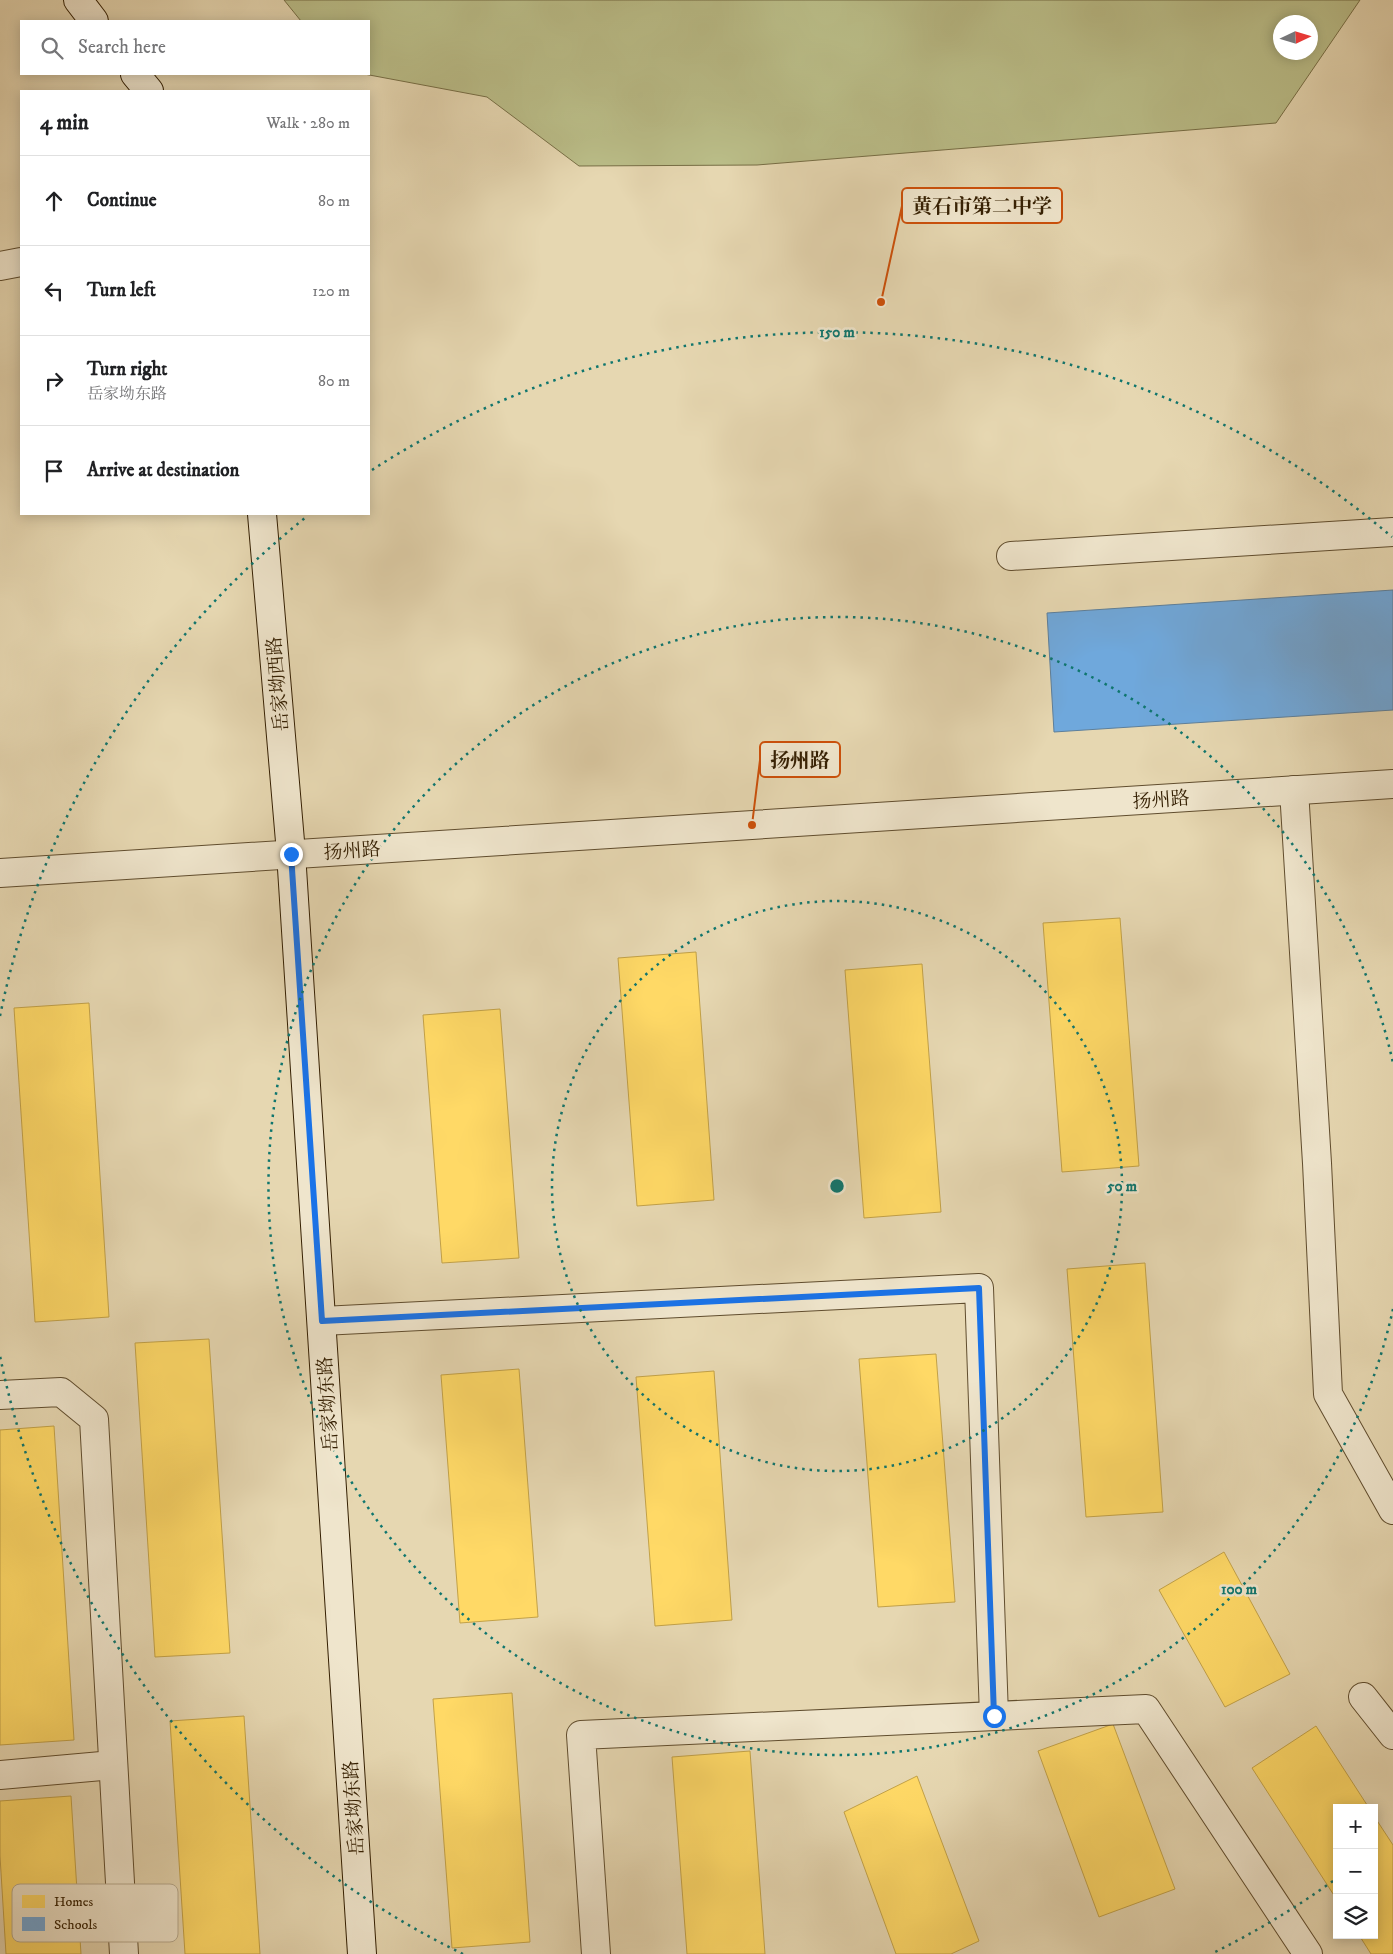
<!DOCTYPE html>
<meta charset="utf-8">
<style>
:root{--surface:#fff;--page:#f2f2f2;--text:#202124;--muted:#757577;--line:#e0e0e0}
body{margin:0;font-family:"IM FELL DW Pica","Noto Serif SC",serif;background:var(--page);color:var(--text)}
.controls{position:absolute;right:15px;bottom:15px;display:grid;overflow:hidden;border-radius:0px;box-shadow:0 2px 12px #0003}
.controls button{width:45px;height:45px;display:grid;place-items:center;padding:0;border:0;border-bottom:1px solid var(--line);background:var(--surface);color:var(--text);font:25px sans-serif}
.compass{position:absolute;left:1273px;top:15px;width:45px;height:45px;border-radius:50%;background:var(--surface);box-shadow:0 2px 12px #0003;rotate:86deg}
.stop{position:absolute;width:15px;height:15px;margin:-11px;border:4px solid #1a73e8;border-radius:50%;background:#fff}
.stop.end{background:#1a73e8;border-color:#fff;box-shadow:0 1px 5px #0008}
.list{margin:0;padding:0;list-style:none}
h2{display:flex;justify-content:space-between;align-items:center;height:65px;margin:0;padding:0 20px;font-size:21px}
h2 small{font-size:16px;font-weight:400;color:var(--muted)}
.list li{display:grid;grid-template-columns:32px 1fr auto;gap:15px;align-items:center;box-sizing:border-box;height:90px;padding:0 20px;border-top:1px solid var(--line)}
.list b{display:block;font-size:19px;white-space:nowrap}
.list p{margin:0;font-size:16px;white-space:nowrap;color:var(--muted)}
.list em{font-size:16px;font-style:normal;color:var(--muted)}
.icon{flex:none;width:28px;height:28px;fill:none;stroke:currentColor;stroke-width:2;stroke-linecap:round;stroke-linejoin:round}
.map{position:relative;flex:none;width:1393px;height:1954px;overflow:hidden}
.search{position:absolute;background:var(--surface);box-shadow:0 2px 12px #0003;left:20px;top:20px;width:350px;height:55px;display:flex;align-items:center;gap:12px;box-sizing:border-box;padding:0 18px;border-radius:0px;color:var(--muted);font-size:19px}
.panel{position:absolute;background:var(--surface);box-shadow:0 2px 12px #0003;left:20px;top:90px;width:350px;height:425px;border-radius:0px}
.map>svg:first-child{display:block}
.green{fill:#babd88;stroke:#776e45;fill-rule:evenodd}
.homes{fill:#ffd966;stroke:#c2a148}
.schools{fill:#6fa8dc;stroke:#5d7f9b}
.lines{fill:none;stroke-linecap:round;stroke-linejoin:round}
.minor-casing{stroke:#604d2e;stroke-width:30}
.tertiary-casing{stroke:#604d2e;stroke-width:30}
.secondary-casing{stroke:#341f02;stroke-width:30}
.minor{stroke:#efe5cc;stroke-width:28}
.tertiary{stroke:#efe5cc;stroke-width:28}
.secondary{stroke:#efe5cc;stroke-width:28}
.route{stroke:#1a73e8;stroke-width:6}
.ring{fill:none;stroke:#0f766e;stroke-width:2.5;stroke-dasharray:2.5 5}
.labels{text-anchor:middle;stroke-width:5;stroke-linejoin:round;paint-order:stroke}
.street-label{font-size:19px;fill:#341f02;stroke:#efe5cc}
.key{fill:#efe5cc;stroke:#b7aa8f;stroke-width:1}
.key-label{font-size:14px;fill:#341f02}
.centre{fill:#0f766e;stroke:#efe5cc;stroke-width:2.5}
.ring-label{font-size:15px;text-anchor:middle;font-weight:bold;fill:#0f766e;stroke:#efe5cc;stroke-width:5;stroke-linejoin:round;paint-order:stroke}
.leader{fill:none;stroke:#cd500a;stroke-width:2}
.callout-dot{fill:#cd500a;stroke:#efe5cc;stroke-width:2}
.callout{fill:#efe5cc;stroke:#cd500a;stroke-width:2}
.callout-label{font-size:20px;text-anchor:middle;font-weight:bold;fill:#341f02}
</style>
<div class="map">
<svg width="1393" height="1954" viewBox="0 0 1393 1954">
<rect width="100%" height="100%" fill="#e6d7b1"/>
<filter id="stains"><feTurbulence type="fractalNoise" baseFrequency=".004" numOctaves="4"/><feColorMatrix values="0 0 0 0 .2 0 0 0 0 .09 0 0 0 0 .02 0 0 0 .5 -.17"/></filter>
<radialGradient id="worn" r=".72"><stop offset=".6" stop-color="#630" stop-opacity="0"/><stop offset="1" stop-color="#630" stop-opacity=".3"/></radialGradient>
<path class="green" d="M284 0H1360L1276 123 757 165 579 166 487 97 364 74H369V21H301ZM1280 22H1310V52H1280Z"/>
<g class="homes">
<polygon points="1120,918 1139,1166 1062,1172 1043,923"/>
<polygon points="696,952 714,1200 637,1206 618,958"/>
<polygon points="922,964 941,1212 864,1218 845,970"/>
<polygon points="89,1003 109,1317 35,1322 14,1008"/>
<polygon points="500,1009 519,1258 442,1263 423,1015"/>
<polygon points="1145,1263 1163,1512 1086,1517 1067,1269"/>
<polygon points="209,1339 230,1653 155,1657 135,1343"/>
<polygon points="936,1354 955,1602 878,1607 859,1359"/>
<polygon points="519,1369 538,1617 460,1623 441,1375"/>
<polygon points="714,1371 732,1620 655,1626 636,1377"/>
<polygon points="54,1426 74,1740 0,1745 0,1430"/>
<polygon points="1224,1552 1290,1674 1225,1707 1159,1590"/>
<polygon points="512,1693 530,1942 452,1948 433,1699"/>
<polygon points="244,1716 260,1954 185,1954 170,1721"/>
<polygon points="1113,1724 1175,1889 1099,1917 1038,1751"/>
<polygon points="1316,1726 1369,1808 1337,1808 1337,1900 1252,1768"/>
<polygon points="750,1751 765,1954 687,1954 672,1757"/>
<polygon points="917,1776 979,1941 951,1954 896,1954 844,1812"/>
<polygon points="71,1796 81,1954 6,1954 0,1856 0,1801"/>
<polygon points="1374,1816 1393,1845 1393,1954 1371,1954 1359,1935 1374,1935"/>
</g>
<polygon class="schools" points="1393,590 1393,710 1054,732 1047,613"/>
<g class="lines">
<defs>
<g id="minor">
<polyline points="0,266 21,262"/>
<polyline points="1011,556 1393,532"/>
<polyline points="1294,790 1317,1163 1328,1394 1393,1510"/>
<polyline points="322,1321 979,1288 994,1716"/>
<polyline points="0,1395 61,1392 94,1419 124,1954"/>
<polyline points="1363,1697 1393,1735"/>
<polyline points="0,1775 113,1765"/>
<polyline points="596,1954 581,1735 1146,1709 1308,1954"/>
</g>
<polyline id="tertiary" points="0,873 1393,784"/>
<g id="secondary">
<polyline points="78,0 94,21"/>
<polyline points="135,74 149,91"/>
<polyline points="262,514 291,853 362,1954"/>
</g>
</defs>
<use href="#minor" class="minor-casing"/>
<use href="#tertiary" class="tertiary-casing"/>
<use href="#secondary" class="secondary-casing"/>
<use href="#minor" class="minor"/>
<use href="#tertiary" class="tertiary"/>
<use href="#secondary" class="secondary"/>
</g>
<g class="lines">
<polyline class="route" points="291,854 322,1321 979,1288 994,1716"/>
</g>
<g class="ring">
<circle cx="837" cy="1186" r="285"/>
<path d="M1393 1309A569 569 0 1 1 1393 1063"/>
<path d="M1333 1881A854 854 0 0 1 1211 1954M463 1954A854 854 0 0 1 0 1356M0 1016A854 854 0 0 1 305 518M372 470A854 854 0 0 1 1392 537"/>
</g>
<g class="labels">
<g class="street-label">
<text transform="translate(277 684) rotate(-95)" y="7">岳家坳西路</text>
<text transform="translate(1161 799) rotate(-4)" y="7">扬州路</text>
<text transform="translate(352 850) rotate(-4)" y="7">扬州路</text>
<text transform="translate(327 1404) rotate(-94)" y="7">岳家坳东路</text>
<text transform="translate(353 1808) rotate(-94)" y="7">岳家坳东路</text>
</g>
</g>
<rect x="12" y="1884" width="166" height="58" rx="8" class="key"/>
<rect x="22" y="1895" width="23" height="13" fill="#ffd966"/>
<rect x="22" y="1917" width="23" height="14" fill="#6fa8dc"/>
<g class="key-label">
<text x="54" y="1906">Homes</text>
<text x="54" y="1929">Schools</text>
</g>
<circle cx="837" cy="1186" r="8" class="centre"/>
<g class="ring-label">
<text x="837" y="337">150 m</text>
<text x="1122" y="1191">50 m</text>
<text x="1239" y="1594">100 m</text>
</g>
<path class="leader" d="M881 302L902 206M752 825L760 760"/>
<g class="callout-dot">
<circle cx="881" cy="302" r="5"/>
<circle cx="752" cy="825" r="5"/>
</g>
<g class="callout">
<rect x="902" y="188" width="160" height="35" rx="5"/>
<rect x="760" y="742" width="80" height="35" rx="5"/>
</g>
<g class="callout-label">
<text x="982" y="213">黄石市第二中学</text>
<text x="800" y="767">扬州路</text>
</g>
<rect width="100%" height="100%" filter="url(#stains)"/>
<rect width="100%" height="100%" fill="url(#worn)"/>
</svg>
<div class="controls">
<button>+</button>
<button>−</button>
<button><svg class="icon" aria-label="layers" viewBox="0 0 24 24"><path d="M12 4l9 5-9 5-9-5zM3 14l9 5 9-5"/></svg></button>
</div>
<svg class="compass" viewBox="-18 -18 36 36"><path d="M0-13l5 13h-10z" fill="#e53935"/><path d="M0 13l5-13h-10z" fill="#757577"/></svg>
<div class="stop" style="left:994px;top:1716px"></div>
<div class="stop end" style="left:291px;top:854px"></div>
<div class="search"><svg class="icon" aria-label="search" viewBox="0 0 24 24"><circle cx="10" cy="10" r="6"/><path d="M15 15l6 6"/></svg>Search here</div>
<section class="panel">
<h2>4 min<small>Walk · 280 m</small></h2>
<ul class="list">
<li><svg class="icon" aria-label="ahead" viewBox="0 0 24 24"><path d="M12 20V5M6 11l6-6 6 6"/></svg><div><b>Continue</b></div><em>80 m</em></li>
<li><svg class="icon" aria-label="left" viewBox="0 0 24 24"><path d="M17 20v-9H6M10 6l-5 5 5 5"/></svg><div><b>Turn left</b></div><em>120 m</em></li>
<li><svg class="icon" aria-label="right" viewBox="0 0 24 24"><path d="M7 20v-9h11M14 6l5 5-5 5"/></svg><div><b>Turn right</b><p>岳家坳东路</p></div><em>80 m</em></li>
<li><svg class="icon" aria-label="arrive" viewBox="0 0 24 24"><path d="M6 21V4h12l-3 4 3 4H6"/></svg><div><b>Arrive at destination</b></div></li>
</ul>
</section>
</div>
